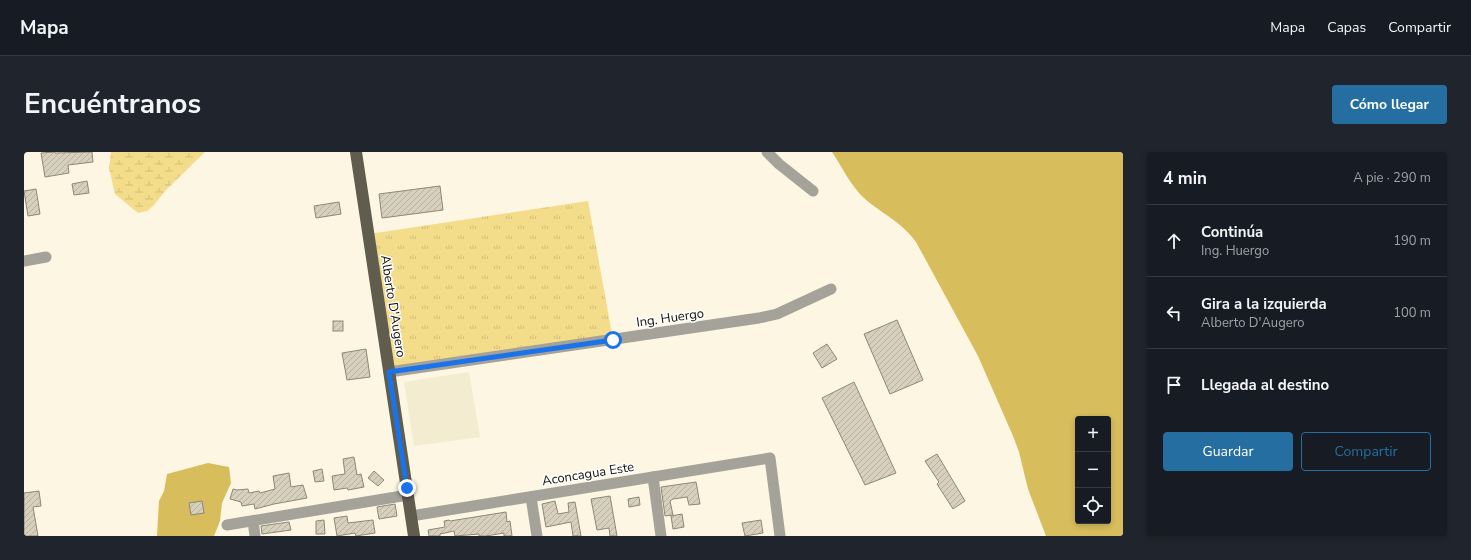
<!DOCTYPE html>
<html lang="es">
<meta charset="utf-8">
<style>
:root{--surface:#171b24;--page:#20242c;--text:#f1f3f6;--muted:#9ea1a6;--line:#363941;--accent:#256ea1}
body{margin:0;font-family:"Nunito Sans",sans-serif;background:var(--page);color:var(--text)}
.controls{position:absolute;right:12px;bottom:12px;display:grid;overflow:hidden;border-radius:4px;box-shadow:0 2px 6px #0003}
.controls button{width:36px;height:36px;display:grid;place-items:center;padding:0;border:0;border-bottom:1px solid var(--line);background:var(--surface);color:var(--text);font:20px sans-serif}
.stop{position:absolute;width:12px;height:12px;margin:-9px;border:3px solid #1a73e8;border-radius:50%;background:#fff}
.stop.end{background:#1a73e8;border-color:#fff;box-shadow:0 1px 4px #0008}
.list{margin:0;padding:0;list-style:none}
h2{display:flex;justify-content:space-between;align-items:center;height:52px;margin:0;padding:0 16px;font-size:17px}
h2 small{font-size:13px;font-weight:400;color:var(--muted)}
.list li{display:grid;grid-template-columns:26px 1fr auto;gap:12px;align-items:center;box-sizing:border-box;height:72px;padding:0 16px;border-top:1px solid var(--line)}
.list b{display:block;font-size:15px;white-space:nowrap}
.list p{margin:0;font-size:13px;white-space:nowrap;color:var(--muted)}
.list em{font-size:13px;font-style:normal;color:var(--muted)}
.actions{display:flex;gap:8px;padding:12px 16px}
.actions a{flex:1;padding:9px 0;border:1px solid var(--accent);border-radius:4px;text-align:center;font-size:14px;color:var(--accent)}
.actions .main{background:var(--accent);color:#fff}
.icon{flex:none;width:22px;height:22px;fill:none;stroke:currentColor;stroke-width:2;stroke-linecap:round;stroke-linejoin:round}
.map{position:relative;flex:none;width:1099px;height:384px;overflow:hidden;border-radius:4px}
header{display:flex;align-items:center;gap:24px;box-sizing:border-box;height:56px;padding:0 20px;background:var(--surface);border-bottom:1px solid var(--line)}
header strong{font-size:19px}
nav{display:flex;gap:22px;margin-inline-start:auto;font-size:14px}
.intro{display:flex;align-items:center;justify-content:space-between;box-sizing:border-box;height:96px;padding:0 24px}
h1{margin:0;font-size:28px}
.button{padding:10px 18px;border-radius:4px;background:var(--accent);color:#fff;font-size:14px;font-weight:700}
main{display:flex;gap:24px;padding:0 24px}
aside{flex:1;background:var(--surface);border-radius:4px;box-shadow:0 2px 6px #0003}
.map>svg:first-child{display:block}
.built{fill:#f4ecd0}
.grass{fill:url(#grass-tufts)}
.wetland{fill:url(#wetland-marsh)}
.water{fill:#d8bd5c;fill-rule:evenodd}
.building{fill:url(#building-hatch);stroke:#8d8775}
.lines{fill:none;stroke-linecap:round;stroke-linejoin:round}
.minor{stroke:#a4a299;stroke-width:11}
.major{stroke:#615d4e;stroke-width:12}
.route{stroke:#1a73e8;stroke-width:5}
.labels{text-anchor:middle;stroke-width:3;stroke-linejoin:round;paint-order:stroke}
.street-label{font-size:13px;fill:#13110a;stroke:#fff}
</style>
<header>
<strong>Mapa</strong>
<nav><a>Mapa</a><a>Capas</a><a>Compartir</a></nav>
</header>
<div class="intro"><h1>Encuéntranos</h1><a class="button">Cómo llegar</a></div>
<main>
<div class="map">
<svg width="1099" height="384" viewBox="0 0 1099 384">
<defs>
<pattern id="grass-tufts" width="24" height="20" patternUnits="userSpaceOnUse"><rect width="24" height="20" fill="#f4dd8a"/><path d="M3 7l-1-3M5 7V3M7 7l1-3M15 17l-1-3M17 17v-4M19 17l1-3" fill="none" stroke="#d0bd76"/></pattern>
<pattern id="wetland-marsh" width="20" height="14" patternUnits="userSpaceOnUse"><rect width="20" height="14" fill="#f4dd8a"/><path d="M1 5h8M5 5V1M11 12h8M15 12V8" fill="none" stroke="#d0bd76"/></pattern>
<pattern id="building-hatch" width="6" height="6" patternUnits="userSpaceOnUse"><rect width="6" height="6" fill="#d6d0bc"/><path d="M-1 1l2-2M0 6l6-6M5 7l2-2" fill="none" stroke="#b7b2a0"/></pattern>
</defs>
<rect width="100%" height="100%" fill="#fcf6e2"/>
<polygon class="built" points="445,220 456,285 390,294 380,230"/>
<polygon class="grass" points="564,49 589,188 365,220 345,82"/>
<polygon class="wetland" points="87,0 181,0 142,38 130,53 123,59 114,61 91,42 85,16"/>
<g class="water">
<path d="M808 0H1099V384H1022L1004 337 995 300 989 284 954 204 892 90C878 70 858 62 840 46 827 34 818 15 808 0ZM1054 267H1084V369H1054Z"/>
<polygon points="184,311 205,315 207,331 198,351 196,369 190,384 133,384 135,349 140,339 143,322"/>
</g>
<g class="building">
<polygon points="31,0 31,1 68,0 69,10 44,13 45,21 21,25 17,1"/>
<polygon points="63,29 65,41 50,43 48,32"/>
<polygon points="416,34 419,58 358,66 355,42"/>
<polygon points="12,37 16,62 4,64 0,39"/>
<polygon points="315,50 317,62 292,66 290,54"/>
<polygon points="873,168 899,228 866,242 840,182"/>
<rect x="309" y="169" width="10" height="10"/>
<polygon points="803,192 813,207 798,216 789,201"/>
<polygon points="342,197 346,225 323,228 318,201"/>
<polygon points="830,230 872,321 841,333 798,246"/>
<polygon points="913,302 941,349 929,357 913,332 915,330 901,309"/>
<polygon points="330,305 333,323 337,322 340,335 324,338 323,336 310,338 308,324 321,322 319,307"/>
<polygon points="298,317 300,329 291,330 289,319"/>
<polygon points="350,319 360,328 354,334 344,326"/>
<polygon points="265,321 267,335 279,333 283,346 250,352 231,357 230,352 218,354 217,350 206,347 209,337 213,338 224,337 225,341 235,339 236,341 251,337 249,324"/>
<polygon points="672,330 676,352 665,353 663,345 649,347 646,349 649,363 641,364 637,335"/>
<polygon points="15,339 17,354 9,355 14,384 0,384 0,341"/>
<polygon points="586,344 593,384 586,384 585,376 573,378 567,347"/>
<polygon points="615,345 616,353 605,355 604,347"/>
<polygon points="178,349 180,361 167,363 165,351"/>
<polygon points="531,349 534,362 545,360 544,351 551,350 557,384 549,384 547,370 522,375 518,352"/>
<polygon points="371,352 373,364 355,367 353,355"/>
<polygon points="482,360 483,370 486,369 488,384 480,384 480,381 462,384 455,384 455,382 431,384 430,379 416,382 416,384 405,384 404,378 421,375 420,369 425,368 426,369"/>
<polygon points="658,362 660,375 649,377 647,364"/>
<polygon points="323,364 324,371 349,368 351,381 332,384 331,381 313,384 310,366"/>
<polygon points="300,368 301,382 292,382 292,369"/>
<polygon points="737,368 739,381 721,384 718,371"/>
<polygon points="265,370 267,378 238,382 237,374"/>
</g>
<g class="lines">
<g class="minor">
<polyline points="743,0 755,12 789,39"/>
<polyline points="0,109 22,105"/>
<polyline points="365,220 735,166 753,162 807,137"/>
<polyline points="629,325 637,384"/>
<polyline points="507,345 513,384"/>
<polyline points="387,364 746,306 756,384"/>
<polyline points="229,369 231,384"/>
<polyline points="203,373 384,343"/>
</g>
<polyline class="major" points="332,0 390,384"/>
</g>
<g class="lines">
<polyline class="route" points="383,336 365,220 589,188"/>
</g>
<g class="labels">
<g class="street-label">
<text transform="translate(370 154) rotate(81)" y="5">Alberto D'Augero</text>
<text transform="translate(646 165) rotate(-8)" y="5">Ing. Huergo</text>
<text transform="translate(564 321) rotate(-9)" y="5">Aconcagua Este</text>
</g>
</g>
</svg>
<div class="controls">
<button>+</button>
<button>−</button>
<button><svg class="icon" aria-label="locate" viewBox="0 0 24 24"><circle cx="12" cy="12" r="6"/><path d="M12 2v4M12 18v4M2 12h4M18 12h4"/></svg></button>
</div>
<div class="stop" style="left:589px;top:188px"></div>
<div class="stop end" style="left:383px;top:336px"></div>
</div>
<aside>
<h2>4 min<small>A pie · 290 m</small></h2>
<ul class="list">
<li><svg class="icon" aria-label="ahead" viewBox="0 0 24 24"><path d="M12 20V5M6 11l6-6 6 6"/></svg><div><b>Continúa</b><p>Ing. Huergo</p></div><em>190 m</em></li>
<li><svg class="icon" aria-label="left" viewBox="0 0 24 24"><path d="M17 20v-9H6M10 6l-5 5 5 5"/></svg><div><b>Gira a la izquierda</b><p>Alberto D'Augero</p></div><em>100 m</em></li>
<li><svg class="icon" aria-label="arrive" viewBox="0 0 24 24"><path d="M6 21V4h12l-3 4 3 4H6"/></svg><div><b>Llegada al destino</b></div></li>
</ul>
<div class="actions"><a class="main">Guardar</a><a>Compartir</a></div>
</aside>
</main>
